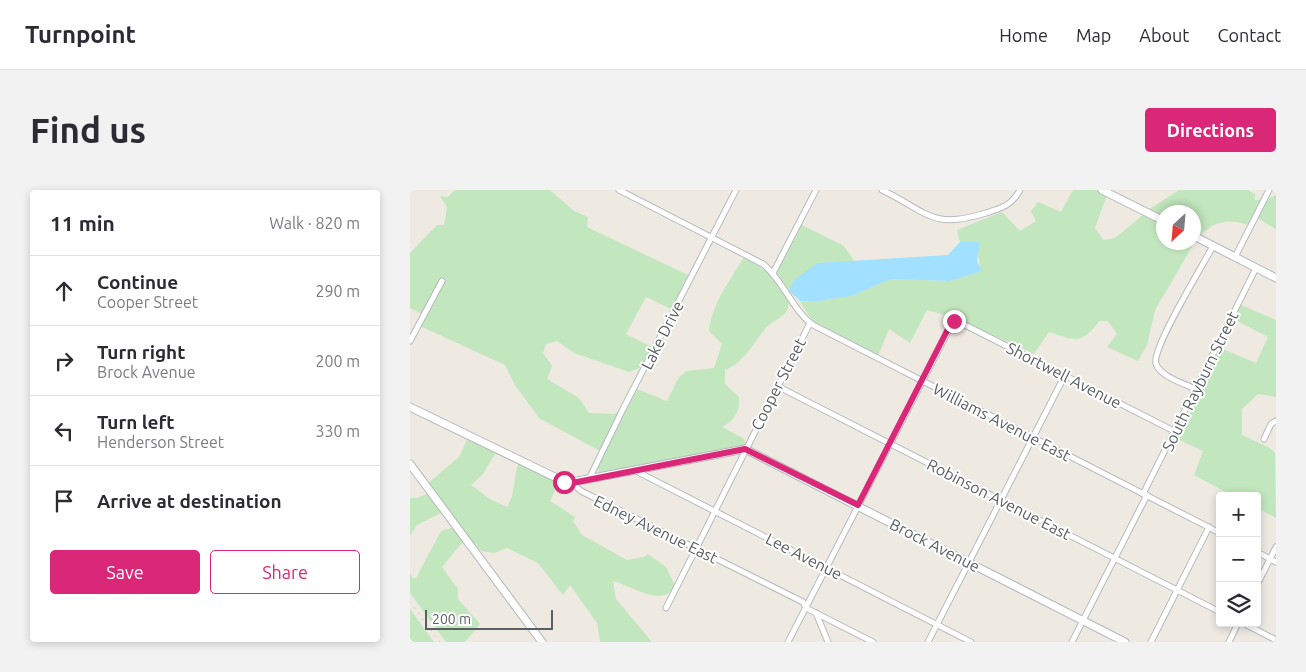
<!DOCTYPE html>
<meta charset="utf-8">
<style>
:root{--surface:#fff;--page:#f2f2f3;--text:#2b2b33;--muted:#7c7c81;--line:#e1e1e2;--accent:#db2777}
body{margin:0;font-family:Ubuntu,sans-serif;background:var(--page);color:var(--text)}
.controls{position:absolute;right:15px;bottom:15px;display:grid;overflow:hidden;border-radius:5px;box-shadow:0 2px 8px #0003}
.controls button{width:45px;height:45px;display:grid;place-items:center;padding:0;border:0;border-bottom:1px solid var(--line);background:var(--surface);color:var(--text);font:25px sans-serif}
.compass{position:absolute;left:746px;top:15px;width:45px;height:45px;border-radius:50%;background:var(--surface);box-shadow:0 2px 8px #0003;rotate:206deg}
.scale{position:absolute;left:15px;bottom:12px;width:128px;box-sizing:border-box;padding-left:5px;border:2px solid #5a5f63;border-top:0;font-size:14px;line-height:18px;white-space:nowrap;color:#5a5f63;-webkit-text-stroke:4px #fff;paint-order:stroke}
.stop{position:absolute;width:15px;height:15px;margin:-11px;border:4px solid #db2777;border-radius:50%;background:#fff}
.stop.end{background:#db2777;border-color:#fff;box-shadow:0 1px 5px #0008}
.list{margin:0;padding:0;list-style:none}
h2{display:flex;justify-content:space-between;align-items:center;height:65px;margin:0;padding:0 20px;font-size:21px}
h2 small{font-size:16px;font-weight:400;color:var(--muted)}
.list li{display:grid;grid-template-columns:32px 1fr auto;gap:15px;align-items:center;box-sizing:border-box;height:70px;padding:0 20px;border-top:1px solid var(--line)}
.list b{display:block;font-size:19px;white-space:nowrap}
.list p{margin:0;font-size:16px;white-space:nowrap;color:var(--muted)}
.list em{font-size:16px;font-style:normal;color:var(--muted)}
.actions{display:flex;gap:10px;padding:15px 20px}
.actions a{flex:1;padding:11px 0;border:1px solid var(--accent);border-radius:5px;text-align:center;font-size:18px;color:var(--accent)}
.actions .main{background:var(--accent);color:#fff}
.icon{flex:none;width:28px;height:28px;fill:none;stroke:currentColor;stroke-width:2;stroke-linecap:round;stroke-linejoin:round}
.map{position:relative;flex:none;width:866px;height:452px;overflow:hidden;border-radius:5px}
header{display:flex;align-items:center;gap:30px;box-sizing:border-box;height:70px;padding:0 25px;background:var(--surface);border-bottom:1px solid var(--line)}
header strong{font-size:24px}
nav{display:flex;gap:28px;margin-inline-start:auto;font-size:18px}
.intro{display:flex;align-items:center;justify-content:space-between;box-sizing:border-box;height:120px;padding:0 30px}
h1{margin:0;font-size:35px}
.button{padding:12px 22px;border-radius:5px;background:var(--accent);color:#fff;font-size:18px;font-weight:700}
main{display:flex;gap:30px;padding:0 30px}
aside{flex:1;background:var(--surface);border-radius:5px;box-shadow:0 2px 8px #0003}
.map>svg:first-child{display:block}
.green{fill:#c2e6bd}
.water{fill:#a1e0ff}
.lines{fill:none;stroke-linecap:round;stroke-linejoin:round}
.street-casing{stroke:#b5b9bd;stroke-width:7}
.secondary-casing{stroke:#b4b8bd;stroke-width:9}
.street{stroke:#fff;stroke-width:5}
.secondary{stroke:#fff;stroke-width:7}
.rail{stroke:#b3b4b4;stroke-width:1;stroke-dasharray:1 6;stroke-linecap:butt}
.route{stroke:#db2777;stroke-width:6}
.labels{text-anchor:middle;stroke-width:4;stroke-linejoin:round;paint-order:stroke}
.street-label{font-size:16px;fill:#5a5f63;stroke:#fff}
</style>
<header>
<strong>Turnpoint</strong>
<nav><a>Home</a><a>Map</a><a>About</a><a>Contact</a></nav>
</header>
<div class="intro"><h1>Find us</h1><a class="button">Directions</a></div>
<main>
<aside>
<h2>11 min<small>Walk · 820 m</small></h2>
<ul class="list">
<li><svg class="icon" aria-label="ahead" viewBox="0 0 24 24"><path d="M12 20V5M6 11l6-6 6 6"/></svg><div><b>Continue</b><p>Cooper Street</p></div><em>290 m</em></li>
<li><svg class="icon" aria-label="right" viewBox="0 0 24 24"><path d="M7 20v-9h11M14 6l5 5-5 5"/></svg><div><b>Turn right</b><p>Brock Avenue</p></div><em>200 m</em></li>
<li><svg class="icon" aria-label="left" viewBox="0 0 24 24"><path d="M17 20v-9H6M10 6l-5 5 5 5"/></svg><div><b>Turn left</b><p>Henderson Street</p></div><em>330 m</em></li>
<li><svg class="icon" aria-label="arrive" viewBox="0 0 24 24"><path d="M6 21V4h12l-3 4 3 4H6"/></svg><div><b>Arrive at destination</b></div></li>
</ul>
<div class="actions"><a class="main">Save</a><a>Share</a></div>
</aside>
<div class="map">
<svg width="866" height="452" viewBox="0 0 866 452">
<rect width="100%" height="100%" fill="#eeeae2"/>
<g class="green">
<polygon points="45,0 140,0 164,21 178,27 177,37 278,85 261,119 236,107 216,144 242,157 232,177 219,182 164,163 147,151 136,154 133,163 142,176 137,189 169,208 179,223 204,224 210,221 192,259 188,260 129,228 105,195 95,175 10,136 35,90 32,88 12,124 0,118 0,63 27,35 34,35 37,17 30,6 38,7"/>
<path d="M663 0H687L697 5 685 38 693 50 705 48 734 24 753 34 754 52H784V49L786 50 745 120 737 155 728 171 697 157 707 144 698 131H689C671 156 665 150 639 142L624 164 546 128 517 120 500 153 479 139 468 166 403 132 390 112H402L441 106 481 89 540 91 571 81C568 71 569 61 564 52H550L547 40 592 22 610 41 626 31 621 21 628 12 651 22Z"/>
<path d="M769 0H838L845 4V10H852L839 35C817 28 806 31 789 46L784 43V22H754L753 28 738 20Z"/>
<polygon points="866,5 866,39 847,28 856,10"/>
<polygon points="392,35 434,56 445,72 408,73 380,101 366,82"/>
<path d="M334 67C348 74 391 103 375 123 369 130 360 132 354 140 342 156 334 172 315 180V194L329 207C330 222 325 230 312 237L333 248 336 254 334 257 189 284 188 277 227 199 257 211 269 187 277 181 304 178 312 154 299 141C302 114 320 90 334 67Z"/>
<polygon points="831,115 866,130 866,207 848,204 832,219 832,245 860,258 865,263 866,328 847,318 847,306 823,306 784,285 793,261 767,249 778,230 785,205 808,157 846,173 858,147 823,129"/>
<path d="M57 250 83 260 85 264 72 285 61 295 80 309 97 317C107 300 102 290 109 273L149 293 140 311 165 327 163 331 172 345 217 370 234 367 238 364 256 377 265 396C253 419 220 395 203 391L206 409 242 452H190L187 433 160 395 153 405 128 373 97 358 84 363 71 361 65 353H61L17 294 49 267Z"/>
<polygon points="19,303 33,322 7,335 0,345 0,308 7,308"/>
<polygon points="44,337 55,353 52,353 32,377 48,399 48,409 70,434 55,452 36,452 0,403 0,383 2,388 6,388 31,341"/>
<polygon points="0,419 24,452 0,452"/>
</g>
<polygon class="water" points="550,52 570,52 567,71 572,81 540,91 481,89 441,106 402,112 390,111 379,101 384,90 408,73 538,65"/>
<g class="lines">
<defs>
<g id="street">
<path d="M209 0 353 74C373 90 383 121 403 135L810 343"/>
<path d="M472 0C518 22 521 40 576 23 592 18 602 15 610 0"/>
<polyline points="825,67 859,0"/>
<polyline points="363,83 406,0"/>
<polyline points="0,151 32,91"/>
<polyline points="367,196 810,422"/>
<path d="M785 199C773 193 751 187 746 174 741 159 793 75 803 56"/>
<polyline points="854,249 861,234 866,231"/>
<polyline points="226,281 561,452"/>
<polyline points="179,289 214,217 326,0"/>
<polyline points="162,293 171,301 393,412 396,418 463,452"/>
<polyline points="733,304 846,78"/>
<polyline points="847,362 866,372"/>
<polyline points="847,395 866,357"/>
<polyline points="256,418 400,133"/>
<polyline points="406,423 418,452"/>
<polyline points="833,433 866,450"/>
<polyline points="378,452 543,132 547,131 565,140 764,241"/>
<polyline points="518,452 655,185"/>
<polyline points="662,452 737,305"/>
<polyline points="741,452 799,337"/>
<polyline points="819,452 828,433"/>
</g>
<g id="secondary">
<polyline points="692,0 754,31"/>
<polyline points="784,46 866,88"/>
<polyline points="0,217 157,293 335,259 715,452"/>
<polyline points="0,274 132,452"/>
</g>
</defs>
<use href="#street" class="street-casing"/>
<use href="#secondary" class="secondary-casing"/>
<use href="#street" class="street"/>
<use href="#secondary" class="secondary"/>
<polyline class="rail" points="0,412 30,452"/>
</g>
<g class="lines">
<polyline class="route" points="154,292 162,293 335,259 448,315 540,135 544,131"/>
</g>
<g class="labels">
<g class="street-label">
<text transform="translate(252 145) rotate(-63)" y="6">Lake Drive</text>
<text transform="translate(654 185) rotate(27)" y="6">Shortwell Avenue</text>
<text transform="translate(790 191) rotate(-64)" y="6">South Rayburn Street</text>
<text transform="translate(368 194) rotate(-63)" y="6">Cooper Street</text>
<text transform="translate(592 232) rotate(27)" y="6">Williams Avenue East</text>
<text transform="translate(589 309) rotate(27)" y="6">Robinson Avenue East</text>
<text transform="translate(246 339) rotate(26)" y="6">Edney Avenue East</text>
<text transform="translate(525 355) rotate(27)" y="6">Brock Avenue</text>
<text transform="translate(394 366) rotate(27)" y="6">Lee Avenue</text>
</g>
</g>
</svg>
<div class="controls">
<button>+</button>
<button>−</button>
<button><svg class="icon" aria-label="layers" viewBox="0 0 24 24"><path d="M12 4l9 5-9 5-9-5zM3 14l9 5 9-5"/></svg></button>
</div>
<svg class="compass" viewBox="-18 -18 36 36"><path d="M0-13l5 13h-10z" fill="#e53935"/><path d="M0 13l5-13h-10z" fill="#7c7c81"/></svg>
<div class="scale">200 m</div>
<div class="stop" style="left:154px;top:292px"></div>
<div class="stop end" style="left:544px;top:131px"></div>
</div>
</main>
